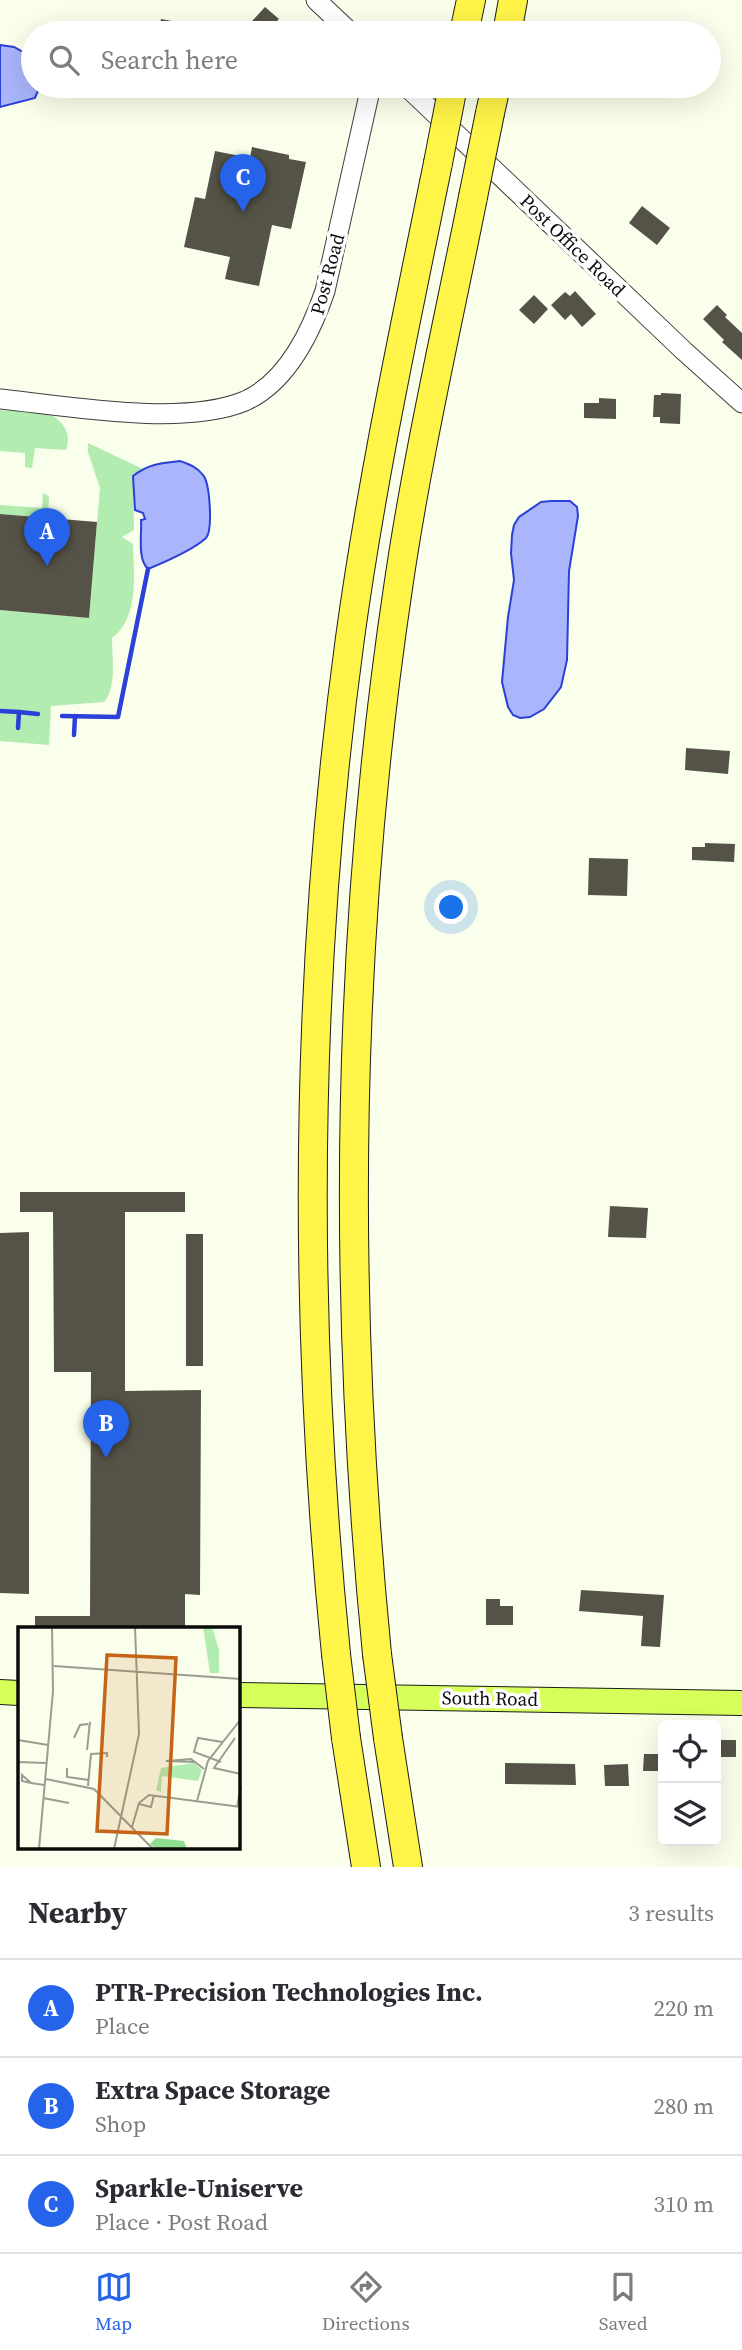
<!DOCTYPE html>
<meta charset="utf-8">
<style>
:root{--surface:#fff;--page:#f2f2f3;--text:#2b2b33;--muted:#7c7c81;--line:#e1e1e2;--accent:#2563eb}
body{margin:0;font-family:"Source Serif 4",serif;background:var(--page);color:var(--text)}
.controls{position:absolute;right:21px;bottom:21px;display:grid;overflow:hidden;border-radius:10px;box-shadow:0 7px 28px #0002}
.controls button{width:63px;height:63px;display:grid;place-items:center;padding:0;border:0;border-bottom:2px solid var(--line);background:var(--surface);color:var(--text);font:35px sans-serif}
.you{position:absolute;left:452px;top:908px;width:24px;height:24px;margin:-18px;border:5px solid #fff;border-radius:50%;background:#1a73e8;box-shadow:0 0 0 10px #1a73e833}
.badge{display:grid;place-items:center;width:46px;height:46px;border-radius:50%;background:var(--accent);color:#fff;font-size:23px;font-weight:700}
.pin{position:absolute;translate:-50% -58px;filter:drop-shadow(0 2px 4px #0008)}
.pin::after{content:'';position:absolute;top:37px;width:24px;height:21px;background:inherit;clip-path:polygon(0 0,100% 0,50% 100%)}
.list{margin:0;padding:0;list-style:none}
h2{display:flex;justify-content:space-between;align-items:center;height:91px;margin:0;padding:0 28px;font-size:30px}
h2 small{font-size:23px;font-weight:400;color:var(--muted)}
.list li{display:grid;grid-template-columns:46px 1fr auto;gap:21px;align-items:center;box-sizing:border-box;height:98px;padding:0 28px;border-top:2px solid var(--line)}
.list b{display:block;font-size:26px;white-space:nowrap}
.list p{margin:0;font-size:23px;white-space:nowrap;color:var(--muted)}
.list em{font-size:23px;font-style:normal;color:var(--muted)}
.icon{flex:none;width:38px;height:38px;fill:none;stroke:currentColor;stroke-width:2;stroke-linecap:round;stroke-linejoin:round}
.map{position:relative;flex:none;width:742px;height:1867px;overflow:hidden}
.search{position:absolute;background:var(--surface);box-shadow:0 7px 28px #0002;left:21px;right:21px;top:21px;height:77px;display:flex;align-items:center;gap:18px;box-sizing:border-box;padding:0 24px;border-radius:38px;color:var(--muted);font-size:26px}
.sheet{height:385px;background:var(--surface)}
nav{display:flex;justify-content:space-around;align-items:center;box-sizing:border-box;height:98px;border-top:2px solid var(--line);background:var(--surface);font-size:19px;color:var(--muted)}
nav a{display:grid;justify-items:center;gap:4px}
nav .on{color:var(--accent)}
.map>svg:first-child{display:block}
.green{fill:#b3ecb1}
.water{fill:#aab5fb;stroke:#2b40d8;stroke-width:2}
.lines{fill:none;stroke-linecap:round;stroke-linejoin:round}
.stream{stroke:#2b40d8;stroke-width:4.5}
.building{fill:#555347}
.minor-casing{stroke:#3e3e3e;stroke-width:21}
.major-casing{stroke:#1c1c1c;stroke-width:26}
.highway-casing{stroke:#1c1c1c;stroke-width:30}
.minor{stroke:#fff;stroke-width:19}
.major{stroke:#d7ff5a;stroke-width:24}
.highway{stroke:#fff448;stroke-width:28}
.highway-bridge-casing{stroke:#1c1c1c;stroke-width:30;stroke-linecap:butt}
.highway-bridge{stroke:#fff448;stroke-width:28}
.labels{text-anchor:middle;stroke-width:7;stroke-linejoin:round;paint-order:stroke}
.street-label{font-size:19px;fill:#0b0b0b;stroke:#fff}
.inset-road{fill:none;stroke:#9a9d91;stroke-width:2}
.view{fill:#c66419;fill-opacity:0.15;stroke:#c66419;stroke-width:3.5}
.inset-edge{fill:none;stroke:#0b0b0b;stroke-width:3.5}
</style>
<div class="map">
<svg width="742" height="1867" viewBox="0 0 742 1867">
<rect width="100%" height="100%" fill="#f9ffea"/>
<g class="green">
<path d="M0 410 51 414C64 424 72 433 66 450L35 448 32 468 25 467V453L0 451Z"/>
<path d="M88 443 143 469 133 476 134 530 122 537 133 544C134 574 139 618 112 638 112 656 117 688 104 702L51 706 49 745 0 741V610L89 618 100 488 88 452Z"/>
<polygon points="43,493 49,496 48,518 0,514 0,505 42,508"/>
</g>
<g class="water">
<polygon points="0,45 14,47 32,57 33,86 40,86 35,98 0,107"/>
<path d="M180 461C189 464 197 467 203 475 210 483 213 530 206 538 193 550 165 562 148 569 137 559 142 534 141 520L145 519 143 513 135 510 133 476C148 464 161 463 180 461Z"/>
<polygon points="551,501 570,501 577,507 578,516 569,571 567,660 561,687 544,709 530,717 520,718 513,715 508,707 502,682 508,617 514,580 511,553 512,535 514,525 519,517 541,502"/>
</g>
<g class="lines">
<g class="stream">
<polyline points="0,711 19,712"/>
<polyline points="62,716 118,717 148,569"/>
<polyline points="18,728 19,712 38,714"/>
<polyline points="74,735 75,716"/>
</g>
</g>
<g class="building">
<polygon points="265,7 279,19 266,33 241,33"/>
<polygon points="161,19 204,27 204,33 158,33"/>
<polygon points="252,147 289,155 289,159 306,162 291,229 272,225 259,286 225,279 230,257 184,247 195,197 205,199 215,151 250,158"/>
<polygon points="642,206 670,228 657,245 629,223"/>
<polygon points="575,291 596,314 582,327 571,314 565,320 551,305 565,292 570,296"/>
<polygon points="534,295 548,309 534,324 519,310"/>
<polygon points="717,305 727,315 725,317 742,333 742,360 722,342 724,340 703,319"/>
<polygon points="661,393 681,394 680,424 660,423 660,417 653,417 654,395 661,395"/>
<polygon points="599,398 616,399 616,419 584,418 584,403 599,403"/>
<polygon points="0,514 97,522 89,618 0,610"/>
<polygon points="686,748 730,751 728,774 685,770"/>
<polygon points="705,843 735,844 734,862 692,860 692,847 705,847"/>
<polygon points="589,858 628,859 627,896 588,895"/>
<polygon points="20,1192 185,1192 185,1212 125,1212 125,1391 201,1390 200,1595 185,1594 185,1629 35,1629 35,1616 90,1616 91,1372 54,1372 53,1212 20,1212"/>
<polygon points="610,1206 648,1208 646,1238 608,1237"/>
<polygon points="29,1232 29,1594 0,1593 0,1233"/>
<rect x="186" y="1234" width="17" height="132"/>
<polygon points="581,1590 664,1595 660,1647 641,1646 643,1616 579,1611"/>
<polygon points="486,1599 500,1599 500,1606 513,1606 513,1625 486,1625"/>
<rect x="716" y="1740" width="20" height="17"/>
<polygon points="644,1754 663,1754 663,1771 643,1771"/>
<polygon points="505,1763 575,1764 576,1785 505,1784"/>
<polygon points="628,1764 629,1786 605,1786 604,1765"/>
</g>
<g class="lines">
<defs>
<g id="minor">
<polyline points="316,0 351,33"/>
<polyline points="406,86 684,351 742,403"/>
<path d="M0 399C68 406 183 427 245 401 287 382 311 332 325 291L371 86"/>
</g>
<g id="major">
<polyline points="0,1692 19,1693"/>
<polyline points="238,1695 742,1703"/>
</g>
<g id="highway">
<polyline points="464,33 471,0"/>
<polyline points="507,33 513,0"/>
<polyline points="490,113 496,86"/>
<path d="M336 1654C302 1315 304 976 350 638 372 478 406 321 438 163"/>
<path d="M377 1654C342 1299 345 942 398 588 417 457 447 327 473 197"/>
<polyline points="346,1738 366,1867"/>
<polyline points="388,1738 408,1867"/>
</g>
</defs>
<use href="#minor" class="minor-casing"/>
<use href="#major" class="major-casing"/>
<use href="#highway" class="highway-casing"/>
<use href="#minor" class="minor"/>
<use href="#major" class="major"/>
<use href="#highway" class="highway"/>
<defs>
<g id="highway-bridge">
<polyline points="438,163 453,86"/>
<polyline points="473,197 490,113"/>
<polyline points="336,1654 346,1738"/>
<polyline points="377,1654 388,1738"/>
</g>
</defs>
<use href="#highway-bridge" class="highway-bridge-casing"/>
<use href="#highway-bridge" class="highway-bridge"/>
</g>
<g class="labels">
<g class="street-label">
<text transform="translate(573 245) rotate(44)" y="7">Post Office Road</text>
<text transform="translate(327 274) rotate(-75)" y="7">Post Road</text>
<text transform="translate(490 1698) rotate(1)" y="7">South Road</text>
</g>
</g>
<g transform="translate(18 1627)">
<rect width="222" height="222" fill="#f9ffea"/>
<path d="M185 0H194L201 23V46H192ZM176 136 184 143 180 154 144 149 143 165 138 163 143 141Z" fill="#b3ecb1"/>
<path d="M138 211 166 214 169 222H138L132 217Z" fill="#8fde91"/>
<path class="inset-road" d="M36 39 223 52M56 111 62 98 70 97M217 111 196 141 223 147M0 113 30 118M69 123 72 95 71 101M0 135 28 136M177 135 148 134 173 132 186 142M203 135 176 125 180 111 204 115M49 141V150L71 153M28 152 76 162 135 222M13 156 4 148V154L13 156 26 158M70 159 73 127 89 126V130M25 171 51 176M179 174 190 134 223 92M121 177 133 180 136 168M219 180 223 159M114 200 121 176 131 168 223 180M21 222 35 64 34 0M96 222 121 107 117 0"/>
<path class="view" d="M89 28 158 31 149 207 79 204Z"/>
<rect width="222" height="222" class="inset-edge"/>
</g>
</svg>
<div class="controls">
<button><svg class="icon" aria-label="locate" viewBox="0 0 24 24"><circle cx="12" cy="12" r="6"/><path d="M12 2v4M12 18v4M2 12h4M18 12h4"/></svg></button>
<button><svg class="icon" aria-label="layers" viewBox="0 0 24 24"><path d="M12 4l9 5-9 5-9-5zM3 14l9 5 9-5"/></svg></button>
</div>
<div class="you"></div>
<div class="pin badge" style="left:47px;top:566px">A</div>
<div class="pin badge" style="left:106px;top:1458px">B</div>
<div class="pin badge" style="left:243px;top:212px">C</div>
<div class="search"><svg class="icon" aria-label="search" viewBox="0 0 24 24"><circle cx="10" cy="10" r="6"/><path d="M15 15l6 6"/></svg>Search here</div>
</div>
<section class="sheet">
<h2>Nearby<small>3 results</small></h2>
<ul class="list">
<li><span class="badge">A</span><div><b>PTR-Precision Technologies Inc.</b><p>Place</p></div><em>220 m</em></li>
<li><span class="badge">B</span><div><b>Extra Space Storage</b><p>Shop</p></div><em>280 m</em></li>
<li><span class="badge">C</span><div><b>Sparkle-Uniserve</b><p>Place · Post Road</p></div><em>310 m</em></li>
</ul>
</section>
<nav>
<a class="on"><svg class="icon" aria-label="map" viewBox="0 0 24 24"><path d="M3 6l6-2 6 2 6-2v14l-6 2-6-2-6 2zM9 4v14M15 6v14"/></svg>Map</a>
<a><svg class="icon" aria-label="directions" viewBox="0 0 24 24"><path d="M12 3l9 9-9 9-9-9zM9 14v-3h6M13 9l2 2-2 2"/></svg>Directions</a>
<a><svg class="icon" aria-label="saved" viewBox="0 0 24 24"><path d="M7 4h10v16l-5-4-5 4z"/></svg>Saved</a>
</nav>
